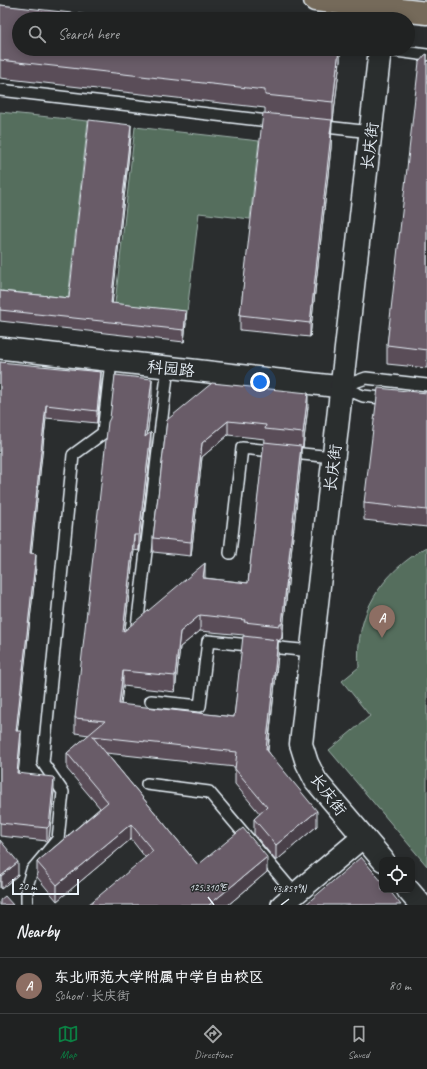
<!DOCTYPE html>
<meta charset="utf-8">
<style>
:root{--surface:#202222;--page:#2d2f2f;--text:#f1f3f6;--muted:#a2a4a5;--line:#3d3f40;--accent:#0b8043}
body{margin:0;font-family:Caveat,"LXGW WenKai TC",sans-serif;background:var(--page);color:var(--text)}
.controls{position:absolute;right:12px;bottom:12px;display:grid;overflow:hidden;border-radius:8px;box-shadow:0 2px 10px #0003}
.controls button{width:36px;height:36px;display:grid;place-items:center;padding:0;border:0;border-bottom:1px solid var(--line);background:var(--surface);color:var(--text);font:20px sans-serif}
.scale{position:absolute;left:12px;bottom:10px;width:67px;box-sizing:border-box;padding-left:4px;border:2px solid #e8f1f8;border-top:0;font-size:11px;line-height:14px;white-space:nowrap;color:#e8f1f8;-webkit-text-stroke:3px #2a2d2e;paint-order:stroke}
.you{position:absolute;left:260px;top:382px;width:14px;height:14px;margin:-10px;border:3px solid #fff;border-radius:50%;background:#1a73e8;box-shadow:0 0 0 6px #1a73e833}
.badge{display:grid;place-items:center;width:26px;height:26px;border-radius:50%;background:var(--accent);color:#fff;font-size:13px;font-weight:700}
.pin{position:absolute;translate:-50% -33px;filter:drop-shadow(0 1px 2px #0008)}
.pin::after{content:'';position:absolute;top:21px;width:14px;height:12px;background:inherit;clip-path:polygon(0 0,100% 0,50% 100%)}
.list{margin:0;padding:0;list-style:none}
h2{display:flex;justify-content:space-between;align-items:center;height:52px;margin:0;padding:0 16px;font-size:17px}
h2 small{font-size:13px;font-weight:400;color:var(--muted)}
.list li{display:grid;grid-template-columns:26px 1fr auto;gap:12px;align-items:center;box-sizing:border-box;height:56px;padding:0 16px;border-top:1px solid var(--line)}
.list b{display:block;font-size:15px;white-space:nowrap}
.list p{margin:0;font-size:13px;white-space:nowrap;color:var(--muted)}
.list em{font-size:13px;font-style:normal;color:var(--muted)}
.icon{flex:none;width:22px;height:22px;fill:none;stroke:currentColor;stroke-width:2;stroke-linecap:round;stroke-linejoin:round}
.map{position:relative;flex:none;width:427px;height:905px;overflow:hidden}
.search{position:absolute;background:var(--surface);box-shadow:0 2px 10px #0003;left:12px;right:12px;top:12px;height:44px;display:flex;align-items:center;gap:10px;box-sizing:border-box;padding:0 14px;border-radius:22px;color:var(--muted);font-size:15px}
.sheet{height:108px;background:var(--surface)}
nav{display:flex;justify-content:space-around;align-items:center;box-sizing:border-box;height:56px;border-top:1px solid var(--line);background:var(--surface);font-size:11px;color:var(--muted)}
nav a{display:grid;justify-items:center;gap:2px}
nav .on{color:var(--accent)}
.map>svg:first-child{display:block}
.green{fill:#546e5d;stroke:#9eb0aa}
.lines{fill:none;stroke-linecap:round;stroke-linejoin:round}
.service-casing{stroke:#e8f1f8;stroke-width:14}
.minor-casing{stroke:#e8f1f8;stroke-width:24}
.tertiary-casing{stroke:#e8f1f8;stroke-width:25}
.primary-casing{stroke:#e8f1f8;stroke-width:25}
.service{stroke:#2a2d2e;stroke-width:11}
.minor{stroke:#2a2d2e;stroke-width:21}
.tertiary{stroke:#2a2d2e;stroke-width:22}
.primary{stroke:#746a5a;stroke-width:22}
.wall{fill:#5a4e59;stroke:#e8f1f8;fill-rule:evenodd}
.shaded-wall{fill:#4a4049;stroke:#e8f1f8}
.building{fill:#695b68;stroke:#e8f1f8}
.ticks{fill:none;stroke:#e8f1f8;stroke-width:1.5}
.labels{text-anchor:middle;stroke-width:3;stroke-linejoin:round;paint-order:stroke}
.street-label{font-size:16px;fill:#e8f1f8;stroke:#2a2d2e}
.ticks-label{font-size:10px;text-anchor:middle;fill:#e8f1f8;stroke:#2a2d2e;stroke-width:3;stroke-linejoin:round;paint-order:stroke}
</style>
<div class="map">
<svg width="427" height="905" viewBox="0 0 427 905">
<rect width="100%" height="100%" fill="#2a2d2e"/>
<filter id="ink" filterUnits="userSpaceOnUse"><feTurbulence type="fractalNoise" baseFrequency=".025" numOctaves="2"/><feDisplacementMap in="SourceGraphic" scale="8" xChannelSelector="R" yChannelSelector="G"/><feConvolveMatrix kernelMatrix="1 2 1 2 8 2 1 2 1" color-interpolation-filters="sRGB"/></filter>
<g filter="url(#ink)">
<g class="green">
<polygon points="0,112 88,121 67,308 0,300"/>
<polygon points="135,127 259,141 250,219 199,213 186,320 114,312"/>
<path d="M427 547V866L329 750 370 716 342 681 359 667C354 614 382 572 427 547Z"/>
</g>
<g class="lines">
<defs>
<g id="service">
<polyline points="381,49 427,55"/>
<polyline points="0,90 277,122"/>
<polyline points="317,126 371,132"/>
<polyline points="341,387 363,396 391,399"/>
<polyline points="341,387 366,378 427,385"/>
<polyline points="230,553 242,448 333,457"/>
<polyline points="137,627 168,367"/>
<polyline points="151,701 200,706 208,641 311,651"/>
<polyline points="147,784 209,792 295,894"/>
<polyline points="27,905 27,886 32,870 58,839 63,792 43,763 73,455 103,433 111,361"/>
</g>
<g id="minor">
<polyline points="0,348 341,387"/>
<polyline points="282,905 363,837"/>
</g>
<g id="tertiary">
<polyline points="380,49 301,744 307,763 316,781 383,860"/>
<polyline points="408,890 421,905"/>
</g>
<polyline id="primary" points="315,0 427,13"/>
</defs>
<use href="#service" class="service-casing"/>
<use href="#minor" class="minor-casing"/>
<use href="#tertiary" class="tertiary-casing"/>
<use href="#primary" class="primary-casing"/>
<use href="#service" class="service"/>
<use href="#minor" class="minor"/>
<use href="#tertiary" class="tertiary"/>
<use href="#primary" class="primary"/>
</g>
<g class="wall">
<polygon points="0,5 340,49 340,61 333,121 332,120 331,148 310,337 240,330 240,315 265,113 265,108 0,78"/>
<polygon points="427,54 427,368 387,364 387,345"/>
<polygon points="131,136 112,303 186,323 184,342 0,321 0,291 69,298"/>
<polygon points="0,362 101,384 97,423 46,418 31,554 36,567 17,731 21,744 18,773 54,791 49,839 47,841 0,836"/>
<polygon points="427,393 427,527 364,520 364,503"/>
<path d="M152 395 147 436 151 447 139 551 134 550 125 630 205 578 248 583 265 439 228 435 202 457 191 556 153 552V538L167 420 308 407 303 447H301V461L282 639H280V641H278V655L268 751 317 826 276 861 254 834V819L260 814 235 784V767L106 753 198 865 267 872 228 905 145 857 131 839 57 901 37 877V862L100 808 67 769V753L89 735 75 733V718ZM200 631 244 635 234 717 121 705 123 686 175 692 180 647Z"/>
<polygon points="0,840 18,875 1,889 0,888"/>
</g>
<g class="shaded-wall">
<polygon points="339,49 340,49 340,61 333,121 333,102"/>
<polygon points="332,120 331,148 310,337 310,323"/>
<polygon points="131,125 131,136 111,315 111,303"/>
<polygon points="186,311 186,323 184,342 184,330"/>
<polygon points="101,372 101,384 97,423 97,411"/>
<polygon points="152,379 152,395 145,453 145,437"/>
<polygon points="308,393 308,407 303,447 303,433"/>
<polygon points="46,405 46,418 30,566 30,553"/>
<polygon points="228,421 228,435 202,457 191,556 191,542 202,443"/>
<polygon points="151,432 151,447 139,551 139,535"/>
<polygon points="301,446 301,461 282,639 282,624"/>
<polygon points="134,535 134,550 123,647 123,632"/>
<polygon points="36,554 36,567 16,743 16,731"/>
<polygon points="205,563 205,579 203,578"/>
<polygon points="200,615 200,631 180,647 175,692 175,676 180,632"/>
<polygon points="278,640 278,655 266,765 266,749"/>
<polygon points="123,671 123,686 119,720 119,704"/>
<polygon points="21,731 21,744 17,786 17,773"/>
<polygon points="54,778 54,791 49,839 47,841 47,828"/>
<polygon points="317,811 317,826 276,861 276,845"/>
<polygon points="131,824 131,839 57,901 57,885"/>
<polygon points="267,857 267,872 228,905 209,905"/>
<polygon points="18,862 18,875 1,889 1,876"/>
</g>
<g class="building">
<polygon points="0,5 125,19 19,19 19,49 339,49 333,102 265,95 265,90 0,60"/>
<polygon points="427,54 427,350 387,345 419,62 425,55"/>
<polygon points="263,113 332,120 330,134 331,134 310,323 240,315"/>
<polygon points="89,120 131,125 111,303 186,311 184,330 0,310 0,291 69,298"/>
<polygon points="0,362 101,372 97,411 46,405 30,553 36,554 16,731 21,731 17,773 53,777 54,778 49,826 47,828 0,823"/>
<polygon points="115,375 152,379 145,437 151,432 139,535 134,535 123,632 205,563 203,578 248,583 264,442 301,446 282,624 280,624 280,626 244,622 245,620 200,615 180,632 175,676 123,671 119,704 234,717 243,636 278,640 266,749 317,811 276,845 254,819 267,807 235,769 237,752 92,736 198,865 243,828 267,857 209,905 88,905 153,851 131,824 57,885 37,862 108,802 67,753 105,721 75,718 108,422 110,418"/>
<polygon points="212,383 308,393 303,433 265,429 266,425 228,421 202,443 191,542 153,538 167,420"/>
<polygon points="378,388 427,393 427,510 364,503"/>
<polygon points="0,840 18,862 1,876 0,875"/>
<polygon points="361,857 382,882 382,890 389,890 401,905 305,905"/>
<polygon points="5,896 13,905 0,905 0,900"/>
</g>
</g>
<path class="ticks" d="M208 897 214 905M281 905 289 899"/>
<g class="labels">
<g class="street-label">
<text transform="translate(369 146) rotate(-83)" y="6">长庆街</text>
<text transform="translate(171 368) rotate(6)" y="6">科园路</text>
<text transform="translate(332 468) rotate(-83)" y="6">长庆街</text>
<text transform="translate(329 794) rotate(53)" y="6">长庆街</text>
</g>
</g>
<g class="ticks-label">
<text x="208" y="891">125.310°E</text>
<text x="289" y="892">43.859°N</text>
</g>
</svg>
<div class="controls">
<button><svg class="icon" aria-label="locate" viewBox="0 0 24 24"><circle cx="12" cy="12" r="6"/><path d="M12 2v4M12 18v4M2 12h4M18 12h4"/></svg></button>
</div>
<div class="scale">20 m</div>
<div class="you"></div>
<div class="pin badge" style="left:382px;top:638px;background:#8d6e63">A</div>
<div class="search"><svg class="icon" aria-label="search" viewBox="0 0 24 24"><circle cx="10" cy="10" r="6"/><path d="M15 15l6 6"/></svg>Search here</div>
</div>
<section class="sheet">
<h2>Nearby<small></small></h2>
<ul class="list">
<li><span class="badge" style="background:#8d6e63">A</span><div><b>东北师范大学附属中学自由校区</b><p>School · 长庆街</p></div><em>80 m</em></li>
</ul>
</section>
<nav>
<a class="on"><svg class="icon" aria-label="map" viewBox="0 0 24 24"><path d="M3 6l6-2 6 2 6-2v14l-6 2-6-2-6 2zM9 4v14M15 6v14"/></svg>Map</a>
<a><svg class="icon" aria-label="directions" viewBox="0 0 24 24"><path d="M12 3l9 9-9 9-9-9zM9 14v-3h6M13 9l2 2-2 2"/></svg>Directions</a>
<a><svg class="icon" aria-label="saved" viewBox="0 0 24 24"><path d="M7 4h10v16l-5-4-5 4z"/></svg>Saved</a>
</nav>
